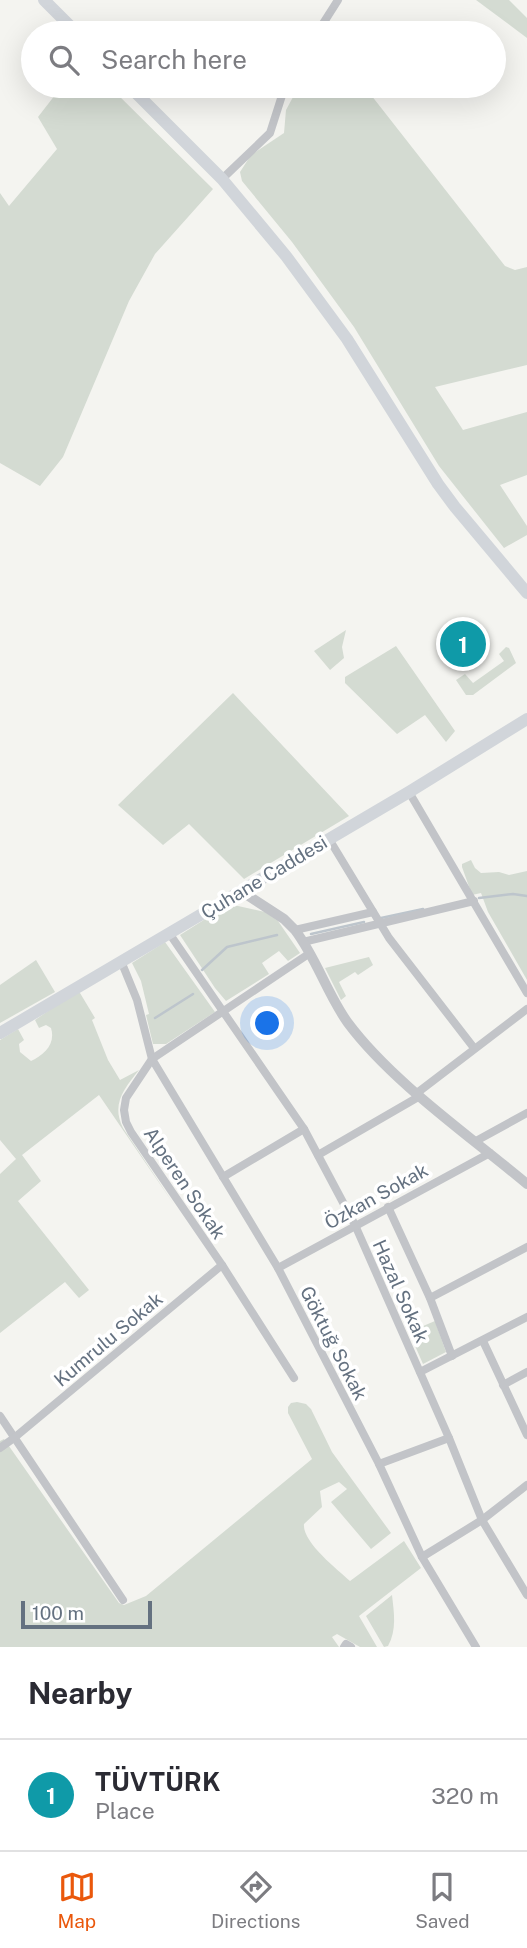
<!DOCTYPE html>
<meta charset="utf-8">
<style>
:root{--surface:#fff;--page:#f7f7f7;--text:#2b2b33;--muted:#7c7c81;--line:#e1e1e2;--accent:#ea580c}
body{margin:0;font-family:"Public Sans",sans-serif;background:var(--page);color:var(--text)}
.scale{position:absolute;left:21px;bottom:18px;width:131px;box-sizing:border-box;padding-left:7px;border:4px solid #647180;border-top:0;font-size:19px;line-height:24px;white-space:nowrap;color:#647180;-webkit-text-stroke:5px #fff;paint-order:stroke}
.you{position:absolute;left:268px;top:1024px;width:24px;height:24px;margin:-18px;border:5px solid #fff;border-radius:50%;background:#1a73e8;box-shadow:0 0 0 10px #1a73e833}
.badge{display:grid;place-items:center;width:46px;height:46px;border-radius:50%;background:var(--accent);color:#fff;font-size:23px;font-weight:700}
.pin{position:absolute;translate:-50% -50%;border:4px solid #fff;box-shadow:0 2px 7px #0006}
.list{margin:0;padding:0;list-style:none}
h2{display:flex;justify-content:space-between;align-items:center;height:91px;margin:0;padding:0 28px;font-size:30px}
h2 small{font-size:23px;font-weight:400;color:var(--muted)}
.list li{display:grid;grid-template-columns:46px 1fr auto;gap:21px;align-items:center;box-sizing:border-box;height:112px;padding:0 28px;border-top:2px solid var(--line)}
.list b{display:block;font-size:26px;white-space:nowrap}
.list p{margin:0;font-size:23px;white-space:nowrap;color:var(--muted)}
.list em{font-size:23px;font-style:normal;color:var(--muted)}
.icon{flex:none;width:38px;height:38px;fill:none;stroke:currentColor;stroke-width:2;stroke-linecap:round;stroke-linejoin:round}
.map{position:relative;flex:none;width:527px;height:1647px;overflow:hidden}
.search{position:absolute;background:var(--surface);box-shadow:0 7px 28px #0002;left:21px;right:21px;top:21px;height:77px;display:flex;align-items:center;gap:18px;box-sizing:border-box;padding:0 24px;border-radius:38px;color:var(--muted);font-size:26px}
.sheet{height:203px;background:var(--surface)}
nav{display:flex;justify-content:space-around;align-items:center;box-sizing:border-box;height:98px;border-top:2px solid var(--line);background:var(--surface);font-size:19px;color:var(--muted)}
nav a{display:grid;justify-items:center;gap:4px}
nav .on{color:var(--accent)}
.map>svg:first-child{display:block}
.green{fill:#d4dbd2}
.lines{fill:none;stroke-linecap:round;stroke-linejoin:round}
.stream{stroke:#bdc5cc;stroke-width:2.5}
.minor{stroke:#c2c4c8;stroke-width:8}
.tertiary{stroke:#c2c4c8;stroke-width:10}
.secondary{stroke:#d1d5da;stroke-width:12}
.primary{stroke:#d1d5da;stroke-width:12}
.labels{text-anchor:middle;stroke-width:7;stroke-linejoin:round;paint-order:stroke}
.street-label{font-size:19px;fill:#647180;stroke:#fff}
</style>
<div class="map">
<svg width="527" height="1647" viewBox="0 0 527 1647">
<rect width="100%" height="100%" fill="#f4f4f0"/>
<g class="green">
<polygon points="476,0 509,0 527,18 527,38"/>
<polygon points="62,86 109,86 213,189 155,254 129,301 63,457 40,486 0,463 0,193 9,206 57,149 38,117"/>
<polygon points="299,86 364,86 505,266 515,270 527,267 527,365 435,387 463,430 527,412 527,475 500,485 527,526 527,535 504,548 439,466 354,327 292,242 242,181 240,172 251,155 284,133 286,110"/>
<polygon points="346,630 342,647 344,658 330,670 314,651"/>
<polygon points="396,646 455,731 446,742 425,715 397,734 345,683 345,677"/>
<polygon points="506,647 509,648 516,663 473,695 466,695 456,680 465,674 473,683 504,661 499,654"/>
<polygon points="233,693 349,816 244,879 189,824 163,845 118,805"/>
<polygon points="471,860 475,868 481,873 499,872 509,875 527,871 527,980 488,912 481,893 472,895 462,867 462,864"/>
<polygon points="229,904 265,912 278,921 300,953 288,961 279,951 262,963 269,974 226,1001 215,988 180,935"/>
<polygon points="165,942 215,1012 166,1044 153,1044 146,1015 149,1014 141,981 132,963"/>
<polygon points="369,957 373,965 358,975 355,972 339,982 346,996 341,1000 325,968"/>
<polygon points="36,960 55,992 0,1023 0,985"/>
<path d="M76 992 80 993 95 1018 92 1020 108 1060 120 1080 139 1070C124 1089 111 1104 123 1128L175 1206 99 1095 22 1155 41 1181 18 1201 89 1290 79 1298 65 1282 0 1333V1174L16 1159 0 1140V1040L18 1029 24 1040 19 1044 20 1052 31 1061C44 1055 56 1044 51 1028L46 1025 39 1028 35 1020Z"/>
<polygon points="435,1321 446,1352 423,1364 409,1332"/>
<path d="M297 1402 306 1404 311 1409 332 1452 391 1533 371 1549 331 1502 347 1489 339 1482 320 1491 322 1507 304 1524C302 1542 337 1569 350 1581L404 1541 421 1568 359 1616 377 1647H360L337 1634 332 1637 339 1647H0V1441L4 1439 119 1603 124 1605 146 1596 312 1459 288 1413V1407L291 1403Z"/>
<path d="M392 1595C394 1613 397 1630 388 1646L384 1647 366 1616Z"/>
</g>
<g class="lines">
<g class="stream">
<polyline points="479,898 513,894 527,896"/>
<polyline points="381,918 423,909"/>
<polyline points="311,934 364,922"/>
<polyline points="202,970 227,947 277,935"/>
<polyline points="155,1018 193,994"/>
</g>
<g class="minor">
<polyline points="317,33 338,0"/>
<polyline points="222,179 270,133 285,86"/>
<polyline points="409,792 527,993"/>
<polyline points="329,839 389,938 474,1048"/>
<polyline points="295,930 373,912"/>
<polyline points="169,933 304,1129 355,1225 449,1438 482,1520 527,1595"/>
<polyline points="303,942 474,901"/>
<polyline points="121,961 137,1000 152,1059 278,1268 379,1464 422,1557 476,1647"/>
<polyline points="417,1093 527,1009"/>
<polyline points="476,1141 527,1113"/>
<polyline points="318,1155 420,1096"/>
<polyline points="223,1177 304,1129"/>
<polyline points="388,1207 430,1298 452,1356"/>
<polyline points="278,1268 490,1153"/>
<polyline points="430,1298 527,1247"/>
<polyline points="483,1341 527,1435"/>
<polyline points="420,1372 527,1317"/>
<polyline points="294,1378 222,1265 131,1132 126,1122 124,1110 126,1098 152,1059 310,953"/>
<polyline points="503,1385 527,1372"/>
<polyline points="0,1416 123,1600"/>
<polyline points="0,1448 14,1438 222,1265"/>
<polyline points="379,1464 449,1438"/>
<polyline points="422,1557 482,1520 527,1485"/>
<polyline points="344,1647 346,1644 351,1647"/>
</g>
<path class="tertiary" d="M241 891 284 919 295 930C317 959 327 994 348 1023 392 1082 470 1136 527 1184"/>
<g class="secondary">
<polyline points="44,0 77,33"/>
<polyline points="129,86 222,179 286,256 347,339 438,484 455,507 527,593"/>
</g>
<polyline class="primary" points="0,1033 409,792 527,719"/>
</g>
<g class="labels">
<g class="street-label">
<text transform="translate(264 877) rotate(-31)" y="7">Çuhane Caddesi</text>
<text transform="translate(185 1183) rotate(56)" y="7">Alperen Sokak</text>
<text transform="translate(376 1196) rotate(-29)" y="7">Özkan Sokak</text>
<text transform="translate(401 1291) rotate(66)" y="7">Hazal Sokak</text>
<text transform="translate(108 1339) rotate(-40)" y="7">Kumrulu Sokak</text>
<text transform="translate(334 1343) rotate(63)" y="7">Göktuğ Sokak</text>
</g>
</g>
</svg>
<div class="scale">100 m</div>
<div class="you"></div>
<div class="pin badge" style="left:463px;top:644px;background:#0f9aa8">1</div>
<div class="search"><svg class="icon" aria-label="search" viewBox="0 0 24 24"><circle cx="10" cy="10" r="6"/><path d="M15 15l6 6"/></svg>Search here</div>
</div>
<section class="sheet">
<h2>Nearby<small></small></h2>
<ul class="list">
<li><span class="badge" style="background:#0f9aa8">1</span><div><b>TÜVTÜRK</b><p>Place</p></div><em>320 m</em></li>
</ul>
</section>
<nav>
<a class="on"><svg class="icon" aria-label="map" viewBox="0 0 24 24"><path d="M3 6l6-2 6 2 6-2v14l-6 2-6-2-6 2zM9 4v14M15 6v14"/></svg>Map</a>
<a><svg class="icon" aria-label="directions" viewBox="0 0 24 24"><path d="M12 3l9 9-9 9-9-9zM9 14v-3h6M13 9l2 2-2 2"/></svg>Directions</a>
<a><svg class="icon" aria-label="saved" viewBox="0 0 24 24"><path d="M7 4h10v16l-5-4-5 4z"/></svg>Saved</a>
</nav>
